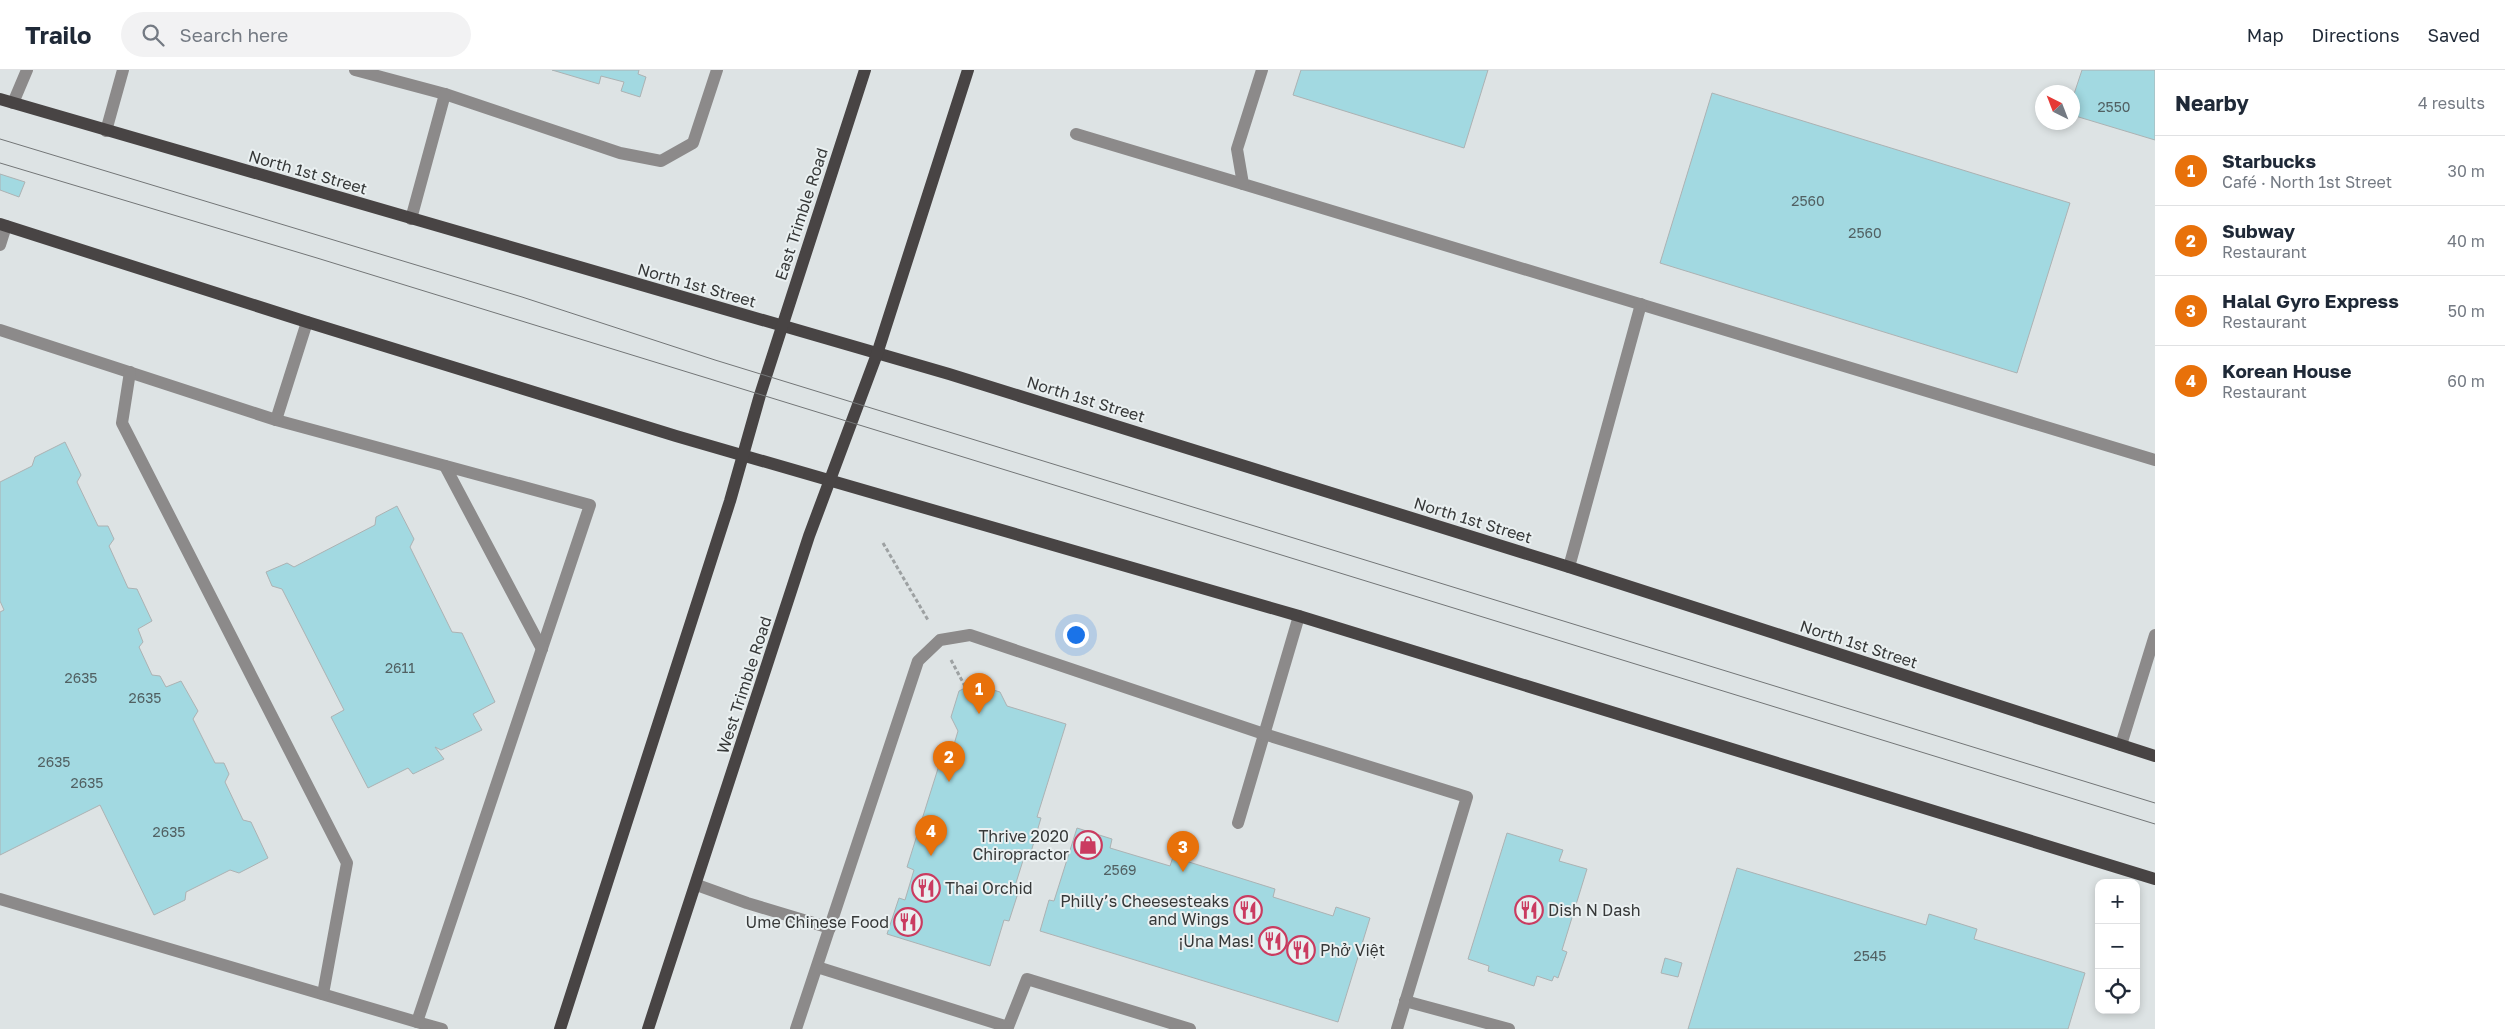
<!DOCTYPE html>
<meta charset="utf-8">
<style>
:root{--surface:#fff;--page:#f2f2f3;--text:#1f2937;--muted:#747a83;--line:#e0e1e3;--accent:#2563eb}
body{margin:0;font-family:"Golos Text",sans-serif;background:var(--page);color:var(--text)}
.controls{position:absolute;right:15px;bottom:15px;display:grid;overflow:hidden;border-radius:10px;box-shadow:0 2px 8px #0003}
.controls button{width:45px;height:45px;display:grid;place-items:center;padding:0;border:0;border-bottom:1px solid var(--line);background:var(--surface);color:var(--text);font:25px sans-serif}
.compass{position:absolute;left:2035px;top:15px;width:45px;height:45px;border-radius:50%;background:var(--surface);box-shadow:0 2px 8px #0003;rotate:318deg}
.you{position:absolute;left:1075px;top:564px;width:18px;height:18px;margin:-12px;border:4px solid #fff;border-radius:50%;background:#1a73e8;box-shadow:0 0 0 8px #1a73e833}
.badge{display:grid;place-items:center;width:32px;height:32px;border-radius:50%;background:var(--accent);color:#fff;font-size:16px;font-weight:700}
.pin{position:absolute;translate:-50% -41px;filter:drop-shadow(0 1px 2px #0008)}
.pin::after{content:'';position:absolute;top:26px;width:18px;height:15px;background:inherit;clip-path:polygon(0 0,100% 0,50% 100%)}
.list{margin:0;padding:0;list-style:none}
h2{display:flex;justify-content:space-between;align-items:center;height:65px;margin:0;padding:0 20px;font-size:21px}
h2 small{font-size:16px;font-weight:400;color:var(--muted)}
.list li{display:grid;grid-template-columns:32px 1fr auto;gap:15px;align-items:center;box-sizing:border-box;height:70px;padding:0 20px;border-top:1px solid var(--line)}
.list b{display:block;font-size:19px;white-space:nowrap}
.list p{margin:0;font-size:16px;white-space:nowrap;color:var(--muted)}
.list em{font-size:16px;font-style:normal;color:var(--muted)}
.icon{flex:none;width:28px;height:28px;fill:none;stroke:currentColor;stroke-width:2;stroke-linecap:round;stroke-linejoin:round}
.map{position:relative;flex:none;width:2155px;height:959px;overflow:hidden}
header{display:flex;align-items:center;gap:30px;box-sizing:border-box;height:70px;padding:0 25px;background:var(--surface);border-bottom:1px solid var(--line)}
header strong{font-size:24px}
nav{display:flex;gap:28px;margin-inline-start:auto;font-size:18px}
.search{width:350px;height:45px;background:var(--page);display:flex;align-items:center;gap:12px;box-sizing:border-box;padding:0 18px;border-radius:28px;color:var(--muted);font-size:19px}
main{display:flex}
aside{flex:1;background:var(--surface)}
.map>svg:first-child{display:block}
.building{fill:#a2d9e1;stroke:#acb2b3}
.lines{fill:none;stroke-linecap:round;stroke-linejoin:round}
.path{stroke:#9da1a2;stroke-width:3;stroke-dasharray:4 2.5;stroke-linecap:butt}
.minor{stroke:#8c8a8a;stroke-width:12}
.major{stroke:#484444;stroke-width:12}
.tram{stroke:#737677;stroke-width:1}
.labels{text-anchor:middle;stroke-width:4;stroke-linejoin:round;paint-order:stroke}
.number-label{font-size:14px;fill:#516062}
.street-label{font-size:16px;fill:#363838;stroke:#eaf0f1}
.poi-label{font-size:16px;fill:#363838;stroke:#eaf0f1;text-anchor:end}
</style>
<header>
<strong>Trailo</strong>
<div class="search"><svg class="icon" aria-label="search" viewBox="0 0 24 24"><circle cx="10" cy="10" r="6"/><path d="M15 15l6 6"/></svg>Search here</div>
<nav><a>Map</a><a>Directions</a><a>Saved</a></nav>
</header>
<main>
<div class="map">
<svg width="2155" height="959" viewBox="0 0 2155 959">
<rect width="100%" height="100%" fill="#dde3e4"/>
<g class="building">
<polygon points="552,0 639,0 638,4 646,7 640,27 621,21 624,12 601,6 599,14"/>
<polygon points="1301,0 1488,0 1464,78 1293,25"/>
<polygon points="2082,0 2155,0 2155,70 2072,45 2072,30"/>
<polygon points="1712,23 2070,133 2017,303 1660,193"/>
<polygon points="0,104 25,112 19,127 0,120"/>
<polygon points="65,372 81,405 77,412 98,456 108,456 114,469 109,476 128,518 137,519 152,551 138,559 143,572 139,577 152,605 160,606 166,617 181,611 198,641 193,649 215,693 224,693 229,704 225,712 243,750 251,752 268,788 239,803 230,800 186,822 185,830 154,845 100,735 0,785 0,542 4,540 0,531 0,412 32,396 35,387"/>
<polygon points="397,436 414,469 410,477 452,562 462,563 495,632 473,644 482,660 441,680 435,677 444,689 413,704 408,698 368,718 331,647 344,640 282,519 272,516 266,502 287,493 294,497 375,455 376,447"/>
<polygon points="973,614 1000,622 1007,636 1066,654 1037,747 1041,748 1031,782 1026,781 1014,819 1019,820 1009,851 1004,850 990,896 887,864 899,828 905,830 914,800 907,797 941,689 949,691 958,661 951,647 959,621"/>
<polygon points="1077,758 1112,769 1110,778 1170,796 1173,787 1275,819 1273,827 1333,846 1336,837 1370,848 1338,952 1040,861 1049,830 1054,831"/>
<polygon points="1507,763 1563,780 1559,791 1587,799 1562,880 1567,882 1558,908 1554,906 1552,911 1537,906 1534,916 1488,901 1489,896 1468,889"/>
<polygon points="1737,798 1926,855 1929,844 1977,859 1974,869 2085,903 2068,959 1688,959"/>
<polygon points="1665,888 1682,893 1678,907 1661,903"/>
</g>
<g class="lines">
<g class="path">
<polyline points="883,473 928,550"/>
<polyline points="951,590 966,618"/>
</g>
<g class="minor">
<polyline points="355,0 445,24 620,83 661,91 693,73 717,0"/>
<polyline points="1262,0 1237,79 1243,114 2155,390"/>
<polyline points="13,33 27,0"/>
<polyline points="106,61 123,0"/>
<polyline points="1076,64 1243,114"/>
<polyline points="411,149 445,24"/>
<polyline points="0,175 6,156"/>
<polyline points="0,260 276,350 590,435 417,952 0,829"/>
<polyline points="130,302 122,353 347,793 323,924"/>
<polyline points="276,350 307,252"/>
<polyline points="445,396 542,579"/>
<polyline points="1569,497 1641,234"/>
<polyline points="2121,675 2155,565"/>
<polyline points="1238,753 1299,546"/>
<polyline points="697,815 747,833 830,858"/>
<polyline points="817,897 1008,957 1027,909 1190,959"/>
<polyline points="1405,931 1509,959"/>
<polyline points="417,952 442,959"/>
<polyline points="796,959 918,591 940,570 970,565 1264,664 1467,727 1397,959"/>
</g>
<g class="major">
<polyline points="0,29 949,304 1569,497 2155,686"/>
<polyline points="0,154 307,252 676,366 1299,546 2155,809"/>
<polyline points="560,959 730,431 760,325 865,0"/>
<polyline points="648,959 809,466 877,284 968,0"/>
</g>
<g class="tram">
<polyline points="0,69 522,227 715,290 2155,733"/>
<polyline points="0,93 317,188 2155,754"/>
</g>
</g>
<defs>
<symbol id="shop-ring" viewBox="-11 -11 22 22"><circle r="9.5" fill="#eaf0f1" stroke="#ca3b60" stroke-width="1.5"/><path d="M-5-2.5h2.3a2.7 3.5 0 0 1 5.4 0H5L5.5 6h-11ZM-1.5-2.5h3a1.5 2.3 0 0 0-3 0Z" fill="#ca3b60"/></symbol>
<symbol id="restaurant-ring" viewBox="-11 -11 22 22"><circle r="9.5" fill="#eaf0f1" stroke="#ca3b60" stroke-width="1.5"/><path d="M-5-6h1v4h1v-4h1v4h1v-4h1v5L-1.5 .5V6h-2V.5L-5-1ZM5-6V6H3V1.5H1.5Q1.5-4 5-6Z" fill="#ca3b60"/></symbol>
</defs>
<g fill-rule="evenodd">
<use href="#shop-ring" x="1072" y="759" width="32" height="32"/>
<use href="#restaurant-ring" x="910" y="802" width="32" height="32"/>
<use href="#restaurant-ring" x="1232" y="824" width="32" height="32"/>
<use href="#restaurant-ring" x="1513" y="824" width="32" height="32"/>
<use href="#restaurant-ring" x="892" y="836" width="32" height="32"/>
<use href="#restaurant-ring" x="1257" y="855" width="32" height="32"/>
<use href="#restaurant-ring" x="1285" y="864" width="32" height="32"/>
</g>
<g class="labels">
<g class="number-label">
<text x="2114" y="42">2550</text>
<text x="1808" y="136">2560</text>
<text x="1865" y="168">2560</text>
<text x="400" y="603">2611</text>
<text x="81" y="613">2635</text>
<text x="145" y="633">2635</text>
<text x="54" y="697">2635</text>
<text x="87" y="718">2635</text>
<text x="169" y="767">2635</text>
<text x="1120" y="805">2569</text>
<text x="1870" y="891">2545</text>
</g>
<g class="street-label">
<text transform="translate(308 102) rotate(16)" y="6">North 1st Street</text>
<text transform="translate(801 144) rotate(-72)" y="6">East Trimble Road</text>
<text transform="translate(697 215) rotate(16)" y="6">North 1st Street</text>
<text transform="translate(1086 329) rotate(17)" y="6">North 1st Street</text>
<text transform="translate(1473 450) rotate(17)" y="6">North 1st Street</text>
<text transform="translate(1859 574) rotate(18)" y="6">North 1st Street</text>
<text transform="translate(744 615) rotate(-72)" y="6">West Trimble Road</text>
</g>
<g class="poi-label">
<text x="1069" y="772">Thrive 2020<tspan x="1069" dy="18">Chiropractor</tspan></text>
<text x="945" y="824" text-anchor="start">Thai Orchid</text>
<text x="1229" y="837">Philly’s Cheesesteaks<tspan x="1229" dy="18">and Wings</tspan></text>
<text x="1548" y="846" text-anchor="start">Dish N Dash</text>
<text x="889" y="858">Ume Chinese Food</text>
<text x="1254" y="877">¡Una Mas!</text>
<text x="1320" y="886" text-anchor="start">Phở Việt</text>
</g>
</g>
</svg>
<div class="controls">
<button>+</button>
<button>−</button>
<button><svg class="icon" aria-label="locate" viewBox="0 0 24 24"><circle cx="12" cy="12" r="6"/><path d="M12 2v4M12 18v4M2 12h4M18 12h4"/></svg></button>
</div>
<svg class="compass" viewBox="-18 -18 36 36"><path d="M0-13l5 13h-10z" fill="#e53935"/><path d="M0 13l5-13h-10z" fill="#747a83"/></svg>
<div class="you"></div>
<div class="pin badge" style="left:979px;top:644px;background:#e8710a">1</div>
<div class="pin badge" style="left:949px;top:712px;background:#e8710a">2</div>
<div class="pin badge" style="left:1183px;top:802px;background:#e8710a">3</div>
<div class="pin badge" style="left:931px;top:786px;background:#e8710a">4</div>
</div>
<aside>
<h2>Nearby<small>4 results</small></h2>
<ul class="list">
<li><span class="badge" style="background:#e8710a">1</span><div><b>Starbucks</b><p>Café · North 1st Street</p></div><em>30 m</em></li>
<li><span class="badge" style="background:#e8710a">2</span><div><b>Subway</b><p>Restaurant</p></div><em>40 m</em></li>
<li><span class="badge" style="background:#e8710a">3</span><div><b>Halal Gyro Express</b><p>Restaurant</p></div><em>50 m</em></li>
<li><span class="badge" style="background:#e8710a">4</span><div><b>Korean House</b><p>Restaurant</p></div><em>60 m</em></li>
</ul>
</aside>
</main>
